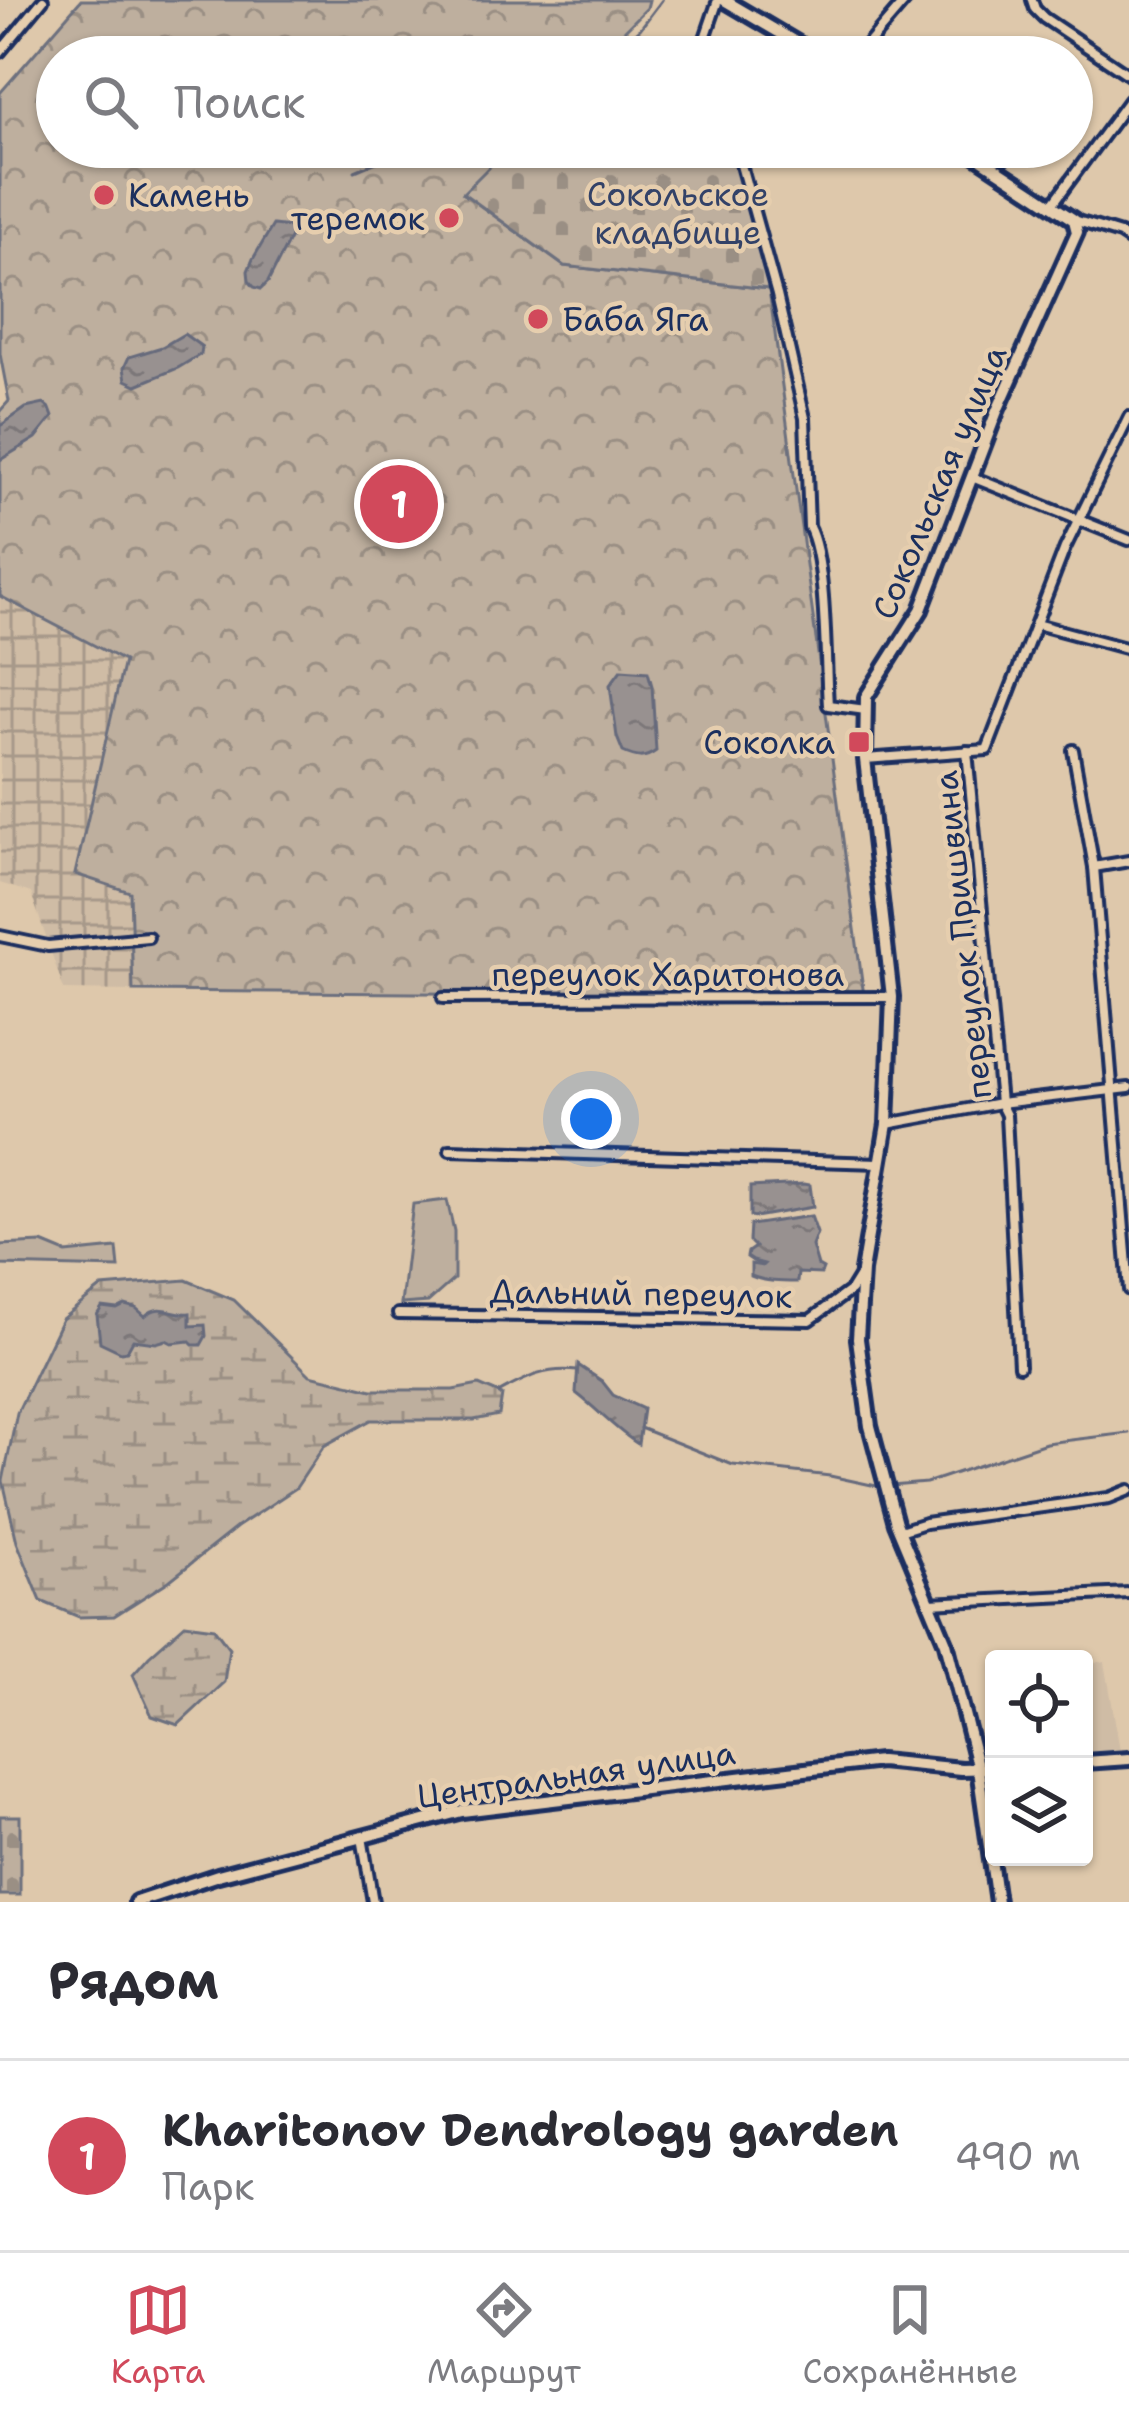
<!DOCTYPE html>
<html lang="ru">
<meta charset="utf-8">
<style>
:root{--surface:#fff;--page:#f2f2f3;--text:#2b2b33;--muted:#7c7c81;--line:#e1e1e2;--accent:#d1495b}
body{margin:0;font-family:"Shantell Sans",sans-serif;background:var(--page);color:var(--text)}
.controls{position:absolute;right:36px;bottom:36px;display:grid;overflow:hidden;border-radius:12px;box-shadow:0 3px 9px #0004}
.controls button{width:108px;height:108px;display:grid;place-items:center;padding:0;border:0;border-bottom:3px solid var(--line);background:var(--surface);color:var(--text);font:60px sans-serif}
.you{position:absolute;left:591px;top:1119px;width:42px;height:42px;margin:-30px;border:9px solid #fff;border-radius:50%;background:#1a73e8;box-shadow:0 0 0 18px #1a73e833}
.badge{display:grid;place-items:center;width:78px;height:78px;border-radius:50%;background:var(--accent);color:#fff;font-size:39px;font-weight:700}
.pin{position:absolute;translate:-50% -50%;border:6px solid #fff;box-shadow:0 3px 12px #0006}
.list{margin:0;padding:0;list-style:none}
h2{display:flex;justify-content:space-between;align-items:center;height:156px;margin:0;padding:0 48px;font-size:51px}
h2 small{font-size:39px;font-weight:400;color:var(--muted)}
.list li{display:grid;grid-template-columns:78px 1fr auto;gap:36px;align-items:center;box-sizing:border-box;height:192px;padding:0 48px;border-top:3px solid var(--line)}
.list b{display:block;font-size:45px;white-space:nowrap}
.list p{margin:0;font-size:39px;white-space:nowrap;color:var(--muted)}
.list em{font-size:39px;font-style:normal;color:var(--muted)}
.icon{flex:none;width:66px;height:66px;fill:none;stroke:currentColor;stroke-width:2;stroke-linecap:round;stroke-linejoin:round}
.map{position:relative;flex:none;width:1129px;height:1902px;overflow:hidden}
.search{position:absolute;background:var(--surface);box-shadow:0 3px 9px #0004;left:36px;right:36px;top:36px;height:132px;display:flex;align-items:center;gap:30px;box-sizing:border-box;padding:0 42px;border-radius:66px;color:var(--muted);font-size:45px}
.sheet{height:348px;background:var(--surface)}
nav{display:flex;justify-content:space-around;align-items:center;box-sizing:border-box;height:168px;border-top:3px solid var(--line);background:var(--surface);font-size:33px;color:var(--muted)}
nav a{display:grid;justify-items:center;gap:6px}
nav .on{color:var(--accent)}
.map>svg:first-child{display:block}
.built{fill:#cfbca5}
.industrial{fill:url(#industrial-grid)}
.grass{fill:#beaf9e;stroke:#6c6f7e;stroke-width:3}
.forest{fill:url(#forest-crowns);stroke:#6c6f7e;stroke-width:3}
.wetland{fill:url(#wetland-marsh);stroke:#6c6f7e;stroke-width:3}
.cemetery{fill:url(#cemetery-stones);stroke:#6c6f7e;stroke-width:3}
.water{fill:url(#water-ripples);stroke:#666a7c;stroke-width:3}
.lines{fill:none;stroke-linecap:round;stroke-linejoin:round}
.stream{stroke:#666a7c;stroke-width:3}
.street-casing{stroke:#1b2f5e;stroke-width:16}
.secondary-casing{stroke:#1b2f5e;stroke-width:20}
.street{stroke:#e6ceae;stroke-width:8}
.secondary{stroke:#e6ceae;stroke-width:10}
.poi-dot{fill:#d1495b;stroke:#e6ceae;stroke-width:4.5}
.labels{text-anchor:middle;stroke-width:9;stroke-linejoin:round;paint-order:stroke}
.park-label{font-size:33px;fill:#334268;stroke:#e6ceae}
.poi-label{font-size:33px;fill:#1b2f5e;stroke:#e6ceae;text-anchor:start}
.street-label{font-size:33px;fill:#1b2f5e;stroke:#e6ceae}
</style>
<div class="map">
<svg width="1129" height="1902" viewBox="0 0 1129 1902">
<defs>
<pattern id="industrial-grid" width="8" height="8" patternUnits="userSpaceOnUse" patternTransform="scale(3)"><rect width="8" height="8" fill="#cfbca5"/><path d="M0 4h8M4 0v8" fill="none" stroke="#a7998a"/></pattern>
<pattern id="forest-crowns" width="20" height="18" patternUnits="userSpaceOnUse" patternTransform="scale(3)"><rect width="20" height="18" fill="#beaf9e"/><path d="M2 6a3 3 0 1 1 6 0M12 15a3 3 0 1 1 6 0" fill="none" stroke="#9a8f84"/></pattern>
<pattern id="wetland-marsh" width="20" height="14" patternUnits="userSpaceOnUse" patternTransform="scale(3)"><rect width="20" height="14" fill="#beaf9e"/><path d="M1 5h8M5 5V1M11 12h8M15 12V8" fill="none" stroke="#9a8f84"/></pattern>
<pattern id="cemetery-stones" width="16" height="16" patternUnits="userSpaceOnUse" patternTransform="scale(3)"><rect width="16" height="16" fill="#beaf9e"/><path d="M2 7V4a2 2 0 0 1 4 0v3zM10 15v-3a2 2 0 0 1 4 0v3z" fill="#9a8f84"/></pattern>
<pattern id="water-ripples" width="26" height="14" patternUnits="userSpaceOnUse" patternTransform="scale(3)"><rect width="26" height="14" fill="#989190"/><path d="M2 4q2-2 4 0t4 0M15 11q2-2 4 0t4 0" fill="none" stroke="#7b7779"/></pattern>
</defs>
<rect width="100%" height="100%" fill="#dec8ab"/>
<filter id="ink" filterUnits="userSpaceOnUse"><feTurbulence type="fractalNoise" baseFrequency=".00833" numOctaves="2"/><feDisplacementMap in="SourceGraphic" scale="24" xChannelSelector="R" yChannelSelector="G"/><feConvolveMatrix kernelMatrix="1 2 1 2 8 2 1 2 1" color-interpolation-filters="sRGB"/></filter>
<g filter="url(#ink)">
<polygon class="built" points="1084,1662 1105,1662 1120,1751 1084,1753"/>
<polygon class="industrial" points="0,596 124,661 75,874 130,892 133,991 64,990 31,893 0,883"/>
<g class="grass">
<polygon points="447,1200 454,1231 454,1279 428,1302 401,1304 413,1204"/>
<polygon points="42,1243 66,1253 117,1248 119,1268 0,1265 0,1245"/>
</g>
<polygon class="forest" points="81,0 649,0 647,8 598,57 57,57 57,147 509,147 464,194 564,266 769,289 864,996 133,991 130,892 75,874 124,661 0,596 0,411 9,401 0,354 0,93"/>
<g class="wetland">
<polygon points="186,1280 234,1300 310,1375 372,1390 453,1390 479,1385 502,1395 499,1415 474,1420 371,1420 324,1446 296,1488 237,1527 169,1581 114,1616 79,1617 41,1601 17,1542 3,1481 17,1413 62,1319 102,1287"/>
<polygon points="185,1624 214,1628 229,1648 224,1682 178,1725 152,1716 133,1674 149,1656"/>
</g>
<g class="cemetery">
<polygon points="509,147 733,147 769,289 564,266 463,193"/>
<rect x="0" y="1816" width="20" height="79"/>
</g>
<g class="water">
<polygon points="273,225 290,227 293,233 268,282 261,289 254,287 249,281 248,271 253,259"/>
<polygon points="184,334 202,347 201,354 178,368 137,385 126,380 124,368 129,357 162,347"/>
<polygon points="44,404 50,409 53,417 36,438 0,460 0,426 26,408"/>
<path d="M621 670 648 672 652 686 656 751C644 760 636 758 623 752L617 737 610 685Z"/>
<polygon points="804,1184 810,1185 813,1207 755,1217 750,1216 750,1187"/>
<path d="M811 1216 817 1233 812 1246 818 1266 823 1269 821 1274 798 1273 797 1282C780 1282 766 1282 751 1276V1264L762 1266 764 1264 753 1261 747 1257 748 1252 755 1247 749 1241 750 1225Z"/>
<path d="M125 1305 136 1308 145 1316C162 1301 172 1316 190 1313V1326L205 1325 206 1336 201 1345H193L189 1341 172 1343 166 1340 156 1343 133 1340 127 1351 121 1352 100 1342 97 1315 102 1307 117 1309Z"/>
<path d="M578 1365 602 1381 613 1395 643 1409 638 1444C615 1429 597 1409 576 1393Z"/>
</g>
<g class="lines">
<g class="stream">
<polyline points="610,57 640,29 662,0"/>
<polyline points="355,171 412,147"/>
<path d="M498 1393C526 1378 545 1367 577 1371"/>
<polyline points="640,1428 733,1465 830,1476 881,1487"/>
<polyline points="891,1486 926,1483 1046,1443 1129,1433"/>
</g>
<defs>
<g id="street">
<polyline points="1032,0 1035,9 1044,18 1129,75"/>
<polyline points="0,52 43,0"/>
<polyline points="711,57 709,52 701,50 718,0"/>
<polyline points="857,57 906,0"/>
<path d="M736 147 777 295 805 418 809 527C827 561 825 663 828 705L866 710"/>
<polyline points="1052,205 1129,100"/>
<polyline points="1074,220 1120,234 1129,240"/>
<polyline points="972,477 1129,540"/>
<polyline points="1036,624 1129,649"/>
<polyline points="1073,750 1094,867 1129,1290"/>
<polyline points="967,751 1000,1103 1006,1115 1019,1366"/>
<polyline points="865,759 987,750 1065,548 1129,417"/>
<polyline points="1094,867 1129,861"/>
<polyline points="0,936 48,946 148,937"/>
<polyline points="443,998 892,997"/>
<polyline points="887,1124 1000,1103 1129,1088"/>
<polyline points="450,1150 880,1163"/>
<polyline points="398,1314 810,1320 851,1290 859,1277"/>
<polyline points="900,1531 925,1523 1109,1498 1129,1490"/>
<polyline points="929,1603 1129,1593"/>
<polyline points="362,1837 373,1902"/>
</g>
<g id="secondary">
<polyline points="724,0 821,57"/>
<polyline points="963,147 1074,220 1077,232 997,411 921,610 866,697 865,759 892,997 887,1124 862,1271 858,1339 870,1426 896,1523 946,1643 978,1769 997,1902"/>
<polyline points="1084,1762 1129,1759"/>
<polyline points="136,1902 218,1875 462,1811 880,1761 961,1769 994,1768"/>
</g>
</defs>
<use href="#street" class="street-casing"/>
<use href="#secondary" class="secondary-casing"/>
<use href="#street" class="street"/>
<use href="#secondary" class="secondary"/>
</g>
</g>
<g class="poi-dot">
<circle cx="104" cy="195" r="12"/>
<circle cx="449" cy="218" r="12"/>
<circle cx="538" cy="319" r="12"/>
<rect x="847" y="730" width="24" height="24" rx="6"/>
</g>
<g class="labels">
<g class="park-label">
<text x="678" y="206">Сокольское<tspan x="678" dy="38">кладбище</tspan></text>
</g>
<g class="poi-label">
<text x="128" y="207">Камень</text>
<text x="425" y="230" text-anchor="end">теремок</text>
<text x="562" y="331">Баба Яга</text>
<text x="835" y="754" text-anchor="end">Соколка</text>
</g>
<g class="street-label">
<text transform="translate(939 482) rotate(-67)" y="12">Сокольская улица</text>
<text transform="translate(962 935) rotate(-96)" y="12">переулок Пришвина</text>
<text x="668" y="986">переулок Харитонова</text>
<text transform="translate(641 1293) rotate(1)" y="12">Дальний переулок</text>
<text transform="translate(576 1774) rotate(-8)" y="12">Центральная улица</text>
</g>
</g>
</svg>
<div class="controls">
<button><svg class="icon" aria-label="locate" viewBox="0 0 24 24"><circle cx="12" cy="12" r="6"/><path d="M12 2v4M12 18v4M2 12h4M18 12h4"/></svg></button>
<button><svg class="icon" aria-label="layers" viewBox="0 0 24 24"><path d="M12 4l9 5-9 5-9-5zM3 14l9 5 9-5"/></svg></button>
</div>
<div class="you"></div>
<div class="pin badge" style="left:399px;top:504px">1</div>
<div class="search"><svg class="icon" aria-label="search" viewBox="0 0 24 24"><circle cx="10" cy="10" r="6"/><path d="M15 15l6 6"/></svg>Поиск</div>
</div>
<section class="sheet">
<h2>Рядом<small></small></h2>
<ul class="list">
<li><span class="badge">1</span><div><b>Kharitonov Dendrology garden</b><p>Парк</p></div><em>490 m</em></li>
</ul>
</section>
<nav>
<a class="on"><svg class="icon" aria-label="map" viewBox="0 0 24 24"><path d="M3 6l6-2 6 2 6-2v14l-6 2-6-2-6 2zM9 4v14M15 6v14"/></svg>Карта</a>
<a><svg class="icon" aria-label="directions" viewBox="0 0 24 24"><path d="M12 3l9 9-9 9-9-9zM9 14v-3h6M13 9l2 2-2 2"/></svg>Маршрут</a>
<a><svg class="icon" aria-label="saved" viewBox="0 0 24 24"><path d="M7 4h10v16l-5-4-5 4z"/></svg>Сохранённые</a>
</nav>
